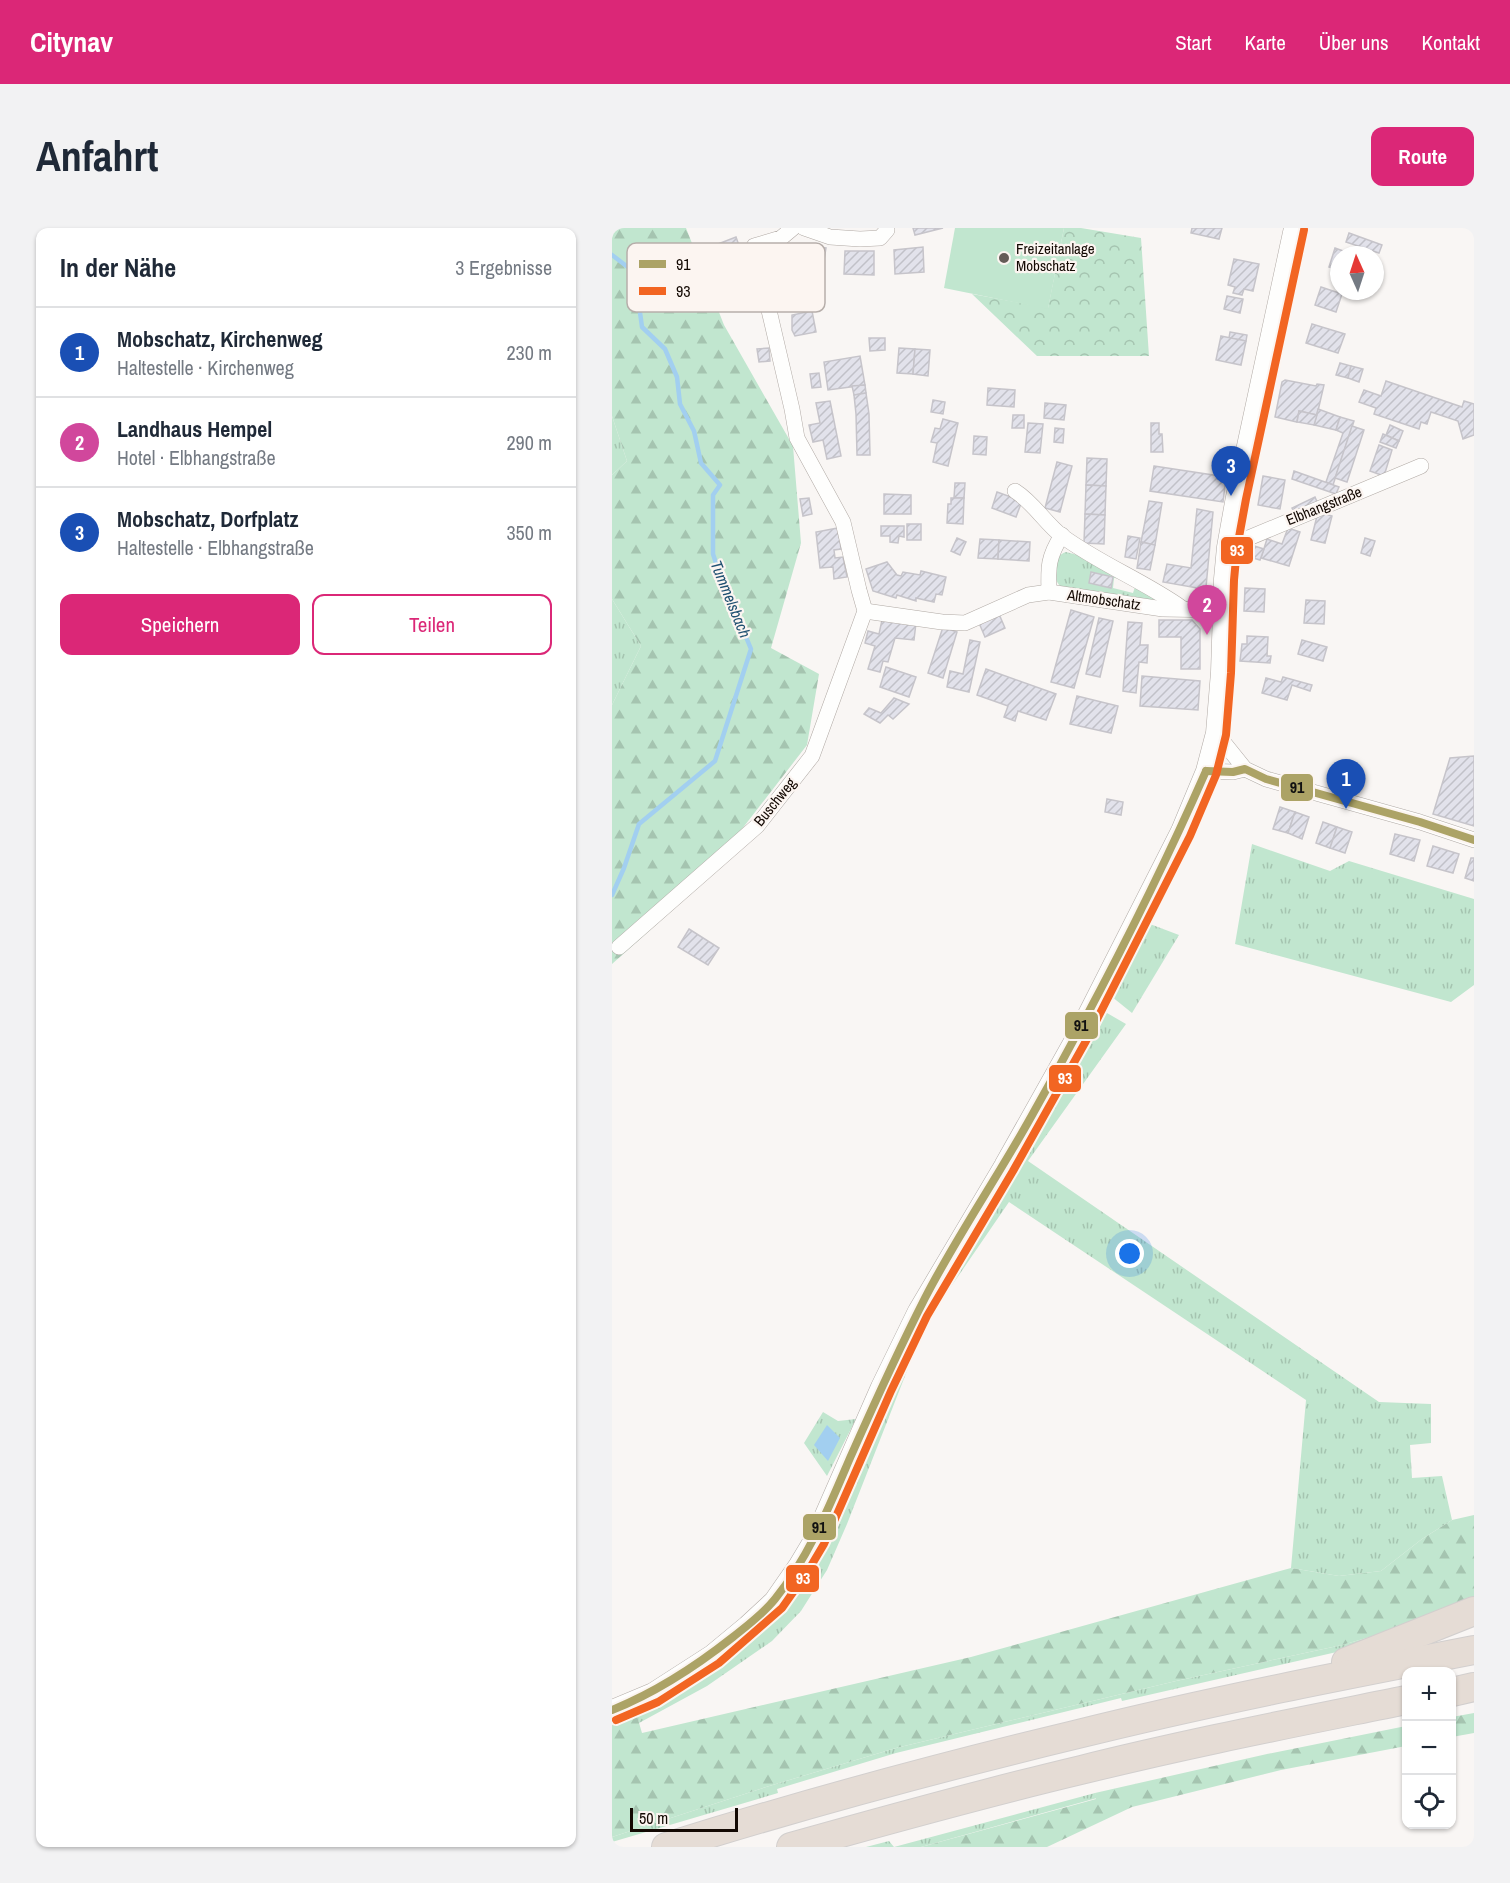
<!DOCTYPE html>
<html lang="de">
<meta charset="utf-8">
<style>
:root{--surface:#fff;--page:#f2f2f3;--text:#1f2937;--muted:#747a83;--line:#e0e1e3;--accent:#db2777}
body{margin:0;font-family:"Archivo Narrow",sans-serif;background:var(--page);color:var(--text)}
.controls{position:absolute;right:18px;bottom:18px;display:grid;overflow:hidden;border-radius:12px;box-shadow:0 2px 4px #0004}
.controls button{width:54px;height:54px;display:grid;place-items:center;padding:0;border:0;border-bottom:2px solid var(--line);background:var(--surface);color:var(--text);font:30px sans-serif}
.compass{position:absolute;left:718px;top:18px;width:54px;height:54px;border-radius:50%;background:var(--surface);box-shadow:0 2px 4px #0004;rotate:357deg}
.scale{position:absolute;left:18px;bottom:15px;width:108px;box-sizing:border-box;padding-left:6px;border:3px solid #130903;border-top:0;font-size:16px;line-height:21px;white-space:nowrap;color:#130903;-webkit-text-stroke:4px #fcf5f1;paint-order:stroke}
.you{position:absolute;left:518px;top:1026px;width:21px;height:21px;margin:-15px;border:4px solid #fff;border-radius:50%;background:#1a73e8;box-shadow:0 0 0 9px #1a73e833}
.badge{display:grid;place-items:center;width:39px;height:39px;border-radius:50%;background:var(--accent);color:#fff;font-size:20px;font-weight:700}
.pin{position:absolute;translate:-50% -50px;filter:drop-shadow(0 2px 3px #0008)}
.pin::after{content:'';position:absolute;top:32px;width:21px;height:18px;background:inherit;clip-path:polygon(0 0,100% 0,50% 100%)}
.list{margin:0;padding:0;list-style:none}
h2{display:flex;justify-content:space-between;align-items:center;height:78px;margin:0;padding:0 24px;font-size:26px}
h2 small{font-size:20px;font-weight:400;color:var(--muted)}
.list li{display:grid;grid-template-columns:39px 1fr auto;gap:18px;align-items:center;box-sizing:border-box;height:90px;padding:0 24px;border-top:2px solid var(--line)}
.list b{display:block;font-size:22px;white-space:nowrap}
.list p{margin:0;font-size:20px;white-space:nowrap;color:var(--muted)}
.list em{font-size:20px;font-style:normal;color:var(--muted)}
.actions{display:flex;gap:12px;padding:18px 24px}
.actions a{flex:1;padding:14px 0;border:2px solid var(--accent);border-radius:12px;text-align:center;font-size:21px;color:var(--accent)}
.actions .main{background:var(--accent);color:#fff}
.icon{flex:none;width:33px;height:33px;fill:none;stroke:currentColor;stroke-width:2;stroke-linecap:round;stroke-linejoin:round}
.map{position:relative;flex:none;width:862px;height:1619px;overflow:hidden;border-radius:12px}
header{display:flex;align-items:center;gap:36px;box-sizing:border-box;height:84px;padding:0 30px;background:var(--accent);color:#fff}
header strong{font-size:28px}
nav{display:flex;gap:33px;margin-inline-start:auto;font-size:21px}
.intro{display:flex;align-items:center;justify-content:space-between;box-sizing:border-box;height:144px;padding:0 36px}
h1{margin:0;font-size:42px}
.button{padding:15px 27px;border-radius:12px;background:var(--accent);color:#fff;font-size:21px;font-weight:700}
main{display:flex;gap:36px;padding:0 36px}
aside{flex:1;background:var(--surface);border-radius:12px;box-shadow:0 2px 4px #0004}
.map>svg:first-child{display:block}
.grass{fill:url(#grass-tufts)}
.forest{fill:url(#forest-firs)}
.park{fill:url(#park-crowns)}
.garden{fill:#c1e6cf}
.water{fill:#a2cff0}
.lines{fill:none;stroke-linecap:round;stroke-linejoin:round}
.stream{stroke:#a2cff0;stroke-width:4.5}
.building{fill:url(#building-hatch);stroke:#c6c4ca;stroke-width:1.5}
.minor-casing{stroke:#b0a9a4;stroke-width:16}
.tertiary-casing{stroke:#b0a9a4;stroke-width:21}
.motorway-casing{stroke:#d2cfce;stroke-width:30}
.minor{stroke:#fefefd;stroke-width:15}
.tertiary{stroke:#fefefd;stroke-width:20}
.motorway{stroke:#e5dcd5;stroke-width:28}
.bus-1-casing{stroke:#fcf5f1;stroke-width:12}
.bus-2-casing{stroke:#fcf5f1;stroke-width:12}
.bus-1{stroke:#aca366;stroke-width:8}
.bus-2{stroke:#f26522;stroke-width:8}
.poi-dot{fill:#645c57;stroke:#fcf5f1;stroke-width:2}
.labels{text-anchor:middle;stroke-width:4.5;stroke-linejoin:round;paint-order:stroke}
.poi-label{font-size:15px;fill:#130903;stroke:#fcf5f1;text-anchor:start}
.street-label{font-size:15px;fill:#130903;stroke:#fcf5f1}
.water-label{font-size:16px;font-style:italic;fill:#205172;stroke:#fcf5f1}
.key{fill:#fcf5f1;stroke:#b6aeaa;stroke-width:1.5}
.key-label{font-size:16px;fill:#130903}
.line-badge{stroke:#fcf5f1;stroke-width:2}
.badge-label{font-size:16px;text-anchor:middle;font-weight:bold;fill:#fff}
.pale-badge-label{font-size:16px;text-anchor:middle;font-weight:bold;fill:#111}
</style>
<header>
<strong>Citynav</strong>
<nav><a>Start</a><a>Karte</a><a>Über uns</a><a>Kontakt</a></nav>
</header>
<div class="intro"><h1>Anfahrt</h1><a class="button">Route</a></div>
<main>
<aside>
<h2>In der Nähe<small>3 Ergebnisse</small></h2>
<ul class="list">
<li><span class="badge" style="background:#1a4fb4">1</span><div><b>Mobschatz, Kirchenweg</b><p>Haltestelle · Kirchenweg</p></div><em>230 m</em></li>
<li><span class="badge" style="background:#d1479c">2</span><div><b>Landhaus Hempel</b><p>Hotel · Elbhangstraße</p></div><em>290 m</em></li>
<li><span class="badge" style="background:#1a4fb4">3</span><div><b>Mobschatz, Dorfplatz</b><p>Haltestelle · Elbhangstraße</p></div><em>350 m</em></li>
</ul>
<div class="actions"><a class="main">Speichern</a><a>Teilen</a></div>
</aside>
<div class="map">
<svg width="862" height="1619" viewBox="0 0 862 1619">
<defs>
<pattern id="grass-tufts" width="24" height="20" patternUnits="userSpaceOnUse" patternTransform="scale(1.5)"><rect width="24" height="20" fill="#c1e6cf"/><path d="M3 7l-1-3M5 7V3M7 7l1-3M15 17l-1-3M17 17v-4M19 17l1-3" fill="none" stroke="#a5c4b0"/></pattern>
<pattern id="forest-firs" width="22" height="20" patternUnits="userSpaceOnUse" patternTransform="scale(1.5)"><rect width="22" height="20" fill="#c1e6cf"/><path d="M5 1l3.5 6h-7zM16 11l3.5 6h-7z" fill="#a5c4b0"/></pattern>
<pattern id="park-crowns" width="20" height="18" patternUnits="userSpaceOnUse" patternTransform="scale(1.5)"><rect width="20" height="18" fill="#c1e6cf"/><path d="M2 6a3 3 0 1 1 6 0M12 15a3 3 0 1 1 6 0" fill="none" stroke="#a5c4b0"/></pattern>
<pattern id="building-hatch" width="6" height="6" patternUnits="userSpaceOnUse" patternTransform="scale(1.5)"><rect width="6" height="6" fill="#e2e2eb"/><path d="M-1 1l2-2M0 6l6-6M5 7l2-2" fill="none" stroke="#c1c1c8"/></pattern>
</defs>
<rect width="100%" height="100%" fill="#f9f6f4"/>
<g class="grass">
<polygon points="0,188 15,233 0,247"/>
<path d="M454 324 473 329 511 351 502 350 501 360 521 365 524 356 552 374 449 359C439 349 439 329 454 324Z"/>
<polygon points="0,371 29,418 0,477"/>
<polygon points="640,616 718,643 737,633 862,671 862,757 839,774 623,716"/>
<polygon points="530,693 567,707 520,785 494,764"/>
<polygon points="495,785 514,796 416,933 767,1174 819,1176 819,1215 798,1217 800,1250 830,1248 840,1292 810,1311 769,1343 727,1348 679,1340 694,1172 397,974 323,1082 304,1120 235,1296 215,1342 189,1383 160,1413 95,1458 27,1495 23,1481 145,1399 260,1195 277,1173 282,1160 285,1141 316,1079 418,916 421,898 481,787"/>
<polygon points="211,1184 226,1193 244,1191 215,1248 192,1215"/>
<polygon points="810,1394 751,1418 510,1473 509,1470 284,1525 165,1561 166,1565 0,1614 0,1609 154,1559 284,1520 564,1453 730,1417"/>
<polygon points="483,1565 485,1570 309,1619 254,1619 277,1613 282,1619"/>
</g>
<g class="forest">
<polygon points="0,0 74,0 112,97 181,218 189,315 159,420 207,446 195,517 82,663 0,736 0,477 29,418 0,371 0,247 15,233 0,188"/>
<polygon points="862,1287 862,1371 810,1394 730,1417 564,1453 284,1520 154,1559 0,1609 0,1489 23,1481 30,1505 359,1429 679,1340 727,1348 769,1343 810,1311 840,1292"/>
<polygon points="862,1485 862,1505 840,1509 840,1489"/>
<polygon points="794,1498 794,1518 669,1542 520,1579 435,1619 309,1619 484,1571 483,1565 655,1526"/>
</g>
<polygon class="park" points="452,0 469,0 529,10 537,128 425,128 360,66 436,80"/>
<polygon class="garden" points="343,0 452,0 436,81 332,60"/>
<polygon class="water" points="215,1197 228,1210 216,1233 202,1217"/>
<g class="lines">
<polyline class="stream" points="0,27 17,40 23,48 30,99 53,121 65,149 68,176 82,203 89,235 108,257 101,267 101,326 107,344 139,421 103,533 27,596 12,640 0,667"/>
</g>
<g class="building">
<polygon points="301,0 331,0 303,7"/>
<polygon points="580,0 610,0 607,11 579,5"/>
<polygon points="737,5 770,17 767,25 734,14"/>
<polygon points="124,9 130,26 112,33 106,16"/>
<polygon points="184,16 214,20 210,44 181,39"/>
<polygon points="311,19 312,44 283,46 282,22"/>
<polygon points="723,20 742,27 727,27 727,47 719,44 720,40 717,39"/>
<polygon points="233,23 262,23 262,47 232,46"/>
<polygon points="622,31 647,36 641,63 632,61 630,67 621,65 623,59 616,57"/>
<polygon points="709,59 730,66 724,84 703,77"/>
<polygon points="615,68 631,71 628,85 612,81"/>
<polygon points="200,83 204,104 183,108 180,102 180,87"/>
<polygon points="700,96 733,106 726,125 694,115"/>
<polygon points="618,104 635,107 634,113 617,110"/>
<polygon points="609,108 634,113 629,137 604,132"/>
<polygon points="257,110 273,110 273,122 258,123"/>
<polygon points="157,120 158,133 147,134 145,121"/>
<polygon points="287,120 303,121 301,146 285,145"/>
<polygon points="303,121 318,122 316,148 301,146"/>
<polygon points="248,128 253,157 216,162 212,134"/>
<polygon points="728,135 739,138 736,150 724,147"/>
<polygon points="739,138 751,141 747,154 736,150"/>
<polygon points="207,145 209,159 200,160 198,146"/>
<polygon points="673,152 704,158 705,156 712,157 705,187 687,183 685,194 663,189 670,154"/>
<polygon points="774,153 850,179 852,173 862,176 862,207 851,211 846,193 819,184 815,196 809,194 807,201 762,186 764,180 747,174 752,162 769,168"/>
<polygon points="253,157 254,165 242,167 240,158"/>
<polygon points="376,160 403,162 402,179 375,177"/>
<polygon points="254,165 257,186 258,227 245,227 244,186 242,167"/>
<polygon points="321,172 333,174 331,186 319,184"/>
<polygon points="218,173 229,228 215,231 211,212 201,214 197,197 208,195 204,175"/>
<polygon points="433,175 454,177 452,192 432,190"/>
<polygon points="706,181 728,189 724,202 702,197"/>
<polygon points="687,183 705,187 702,197 685,194"/>
<polygon points="401,187 412,187 412,200 400,200"/>
<polygon points="728,189 742,193 721,257 714,254 731,205 724,202"/>
<polygon points="331,191 346,195 336,238 321,234 325,215 319,214 323,200 328,201"/>
<polygon points="416,195 431,196 428,225 413,224"/>
<polygon points="539,195 547,195 547,206 550,206 551,224 539,224"/>
<polygon points="778,197 791,203 787,213 774,207"/>
<polygon points="740,198 752,202 735,254 723,250"/>
<polygon points="443,200 452,201 451,215 442,214"/>
<polygon points="771,206 787,213 784,220 768,214"/>
<polygon points="362,208 375,209 374,227 361,226"/>
<polygon points="767,217 780,222 772,248 758,243"/>
<polygon points="475,230 495,231 494,258 474,257"/>
<polygon points="445,234 460,238 448,284 433,280"/>
<polygon points="542,238 614,249 611,274 538,263"/>
<polygon points="682,243 727,259 724,266 680,251"/>
<polygon points="651,248 673,252 668,281 646,277"/>
<polygon points="343,255 353,255 352,270 342,270"/>
<polygon points="474,257 494,258 493,287 473,286"/>
<polygon points="385,264 410,273 404,289 380,280"/>
<polygon points="272,266 299,267 299,286 272,286"/>
<polygon points="703,269 706,276 683,286 680,280"/>
<polygon points="197,270 200,286 191,288 188,271"/>
<polygon points="339,270 352,270 351,296 335,295 336,276 339,276"/>
<polygon points="537,273 550,275 543,317 529,314"/>
<polygon points="585,281 601,284 594,359 591,361 551,354 555,336 579,340"/>
<polygon points="706,284 720,288 713,315 699,312"/>
<polygon points="473,286 493,287 492,316 472,315"/>
<rect x="295" y="296" width="14" height="16"/>
<polygon points="269,298 292,298 292,309 287,308 286,315 278,314 278,308 269,308"/>
<polygon points="226,300 229,321 222,322 223,330 231,329 235,349 222,351 221,339 208,340 204,304"/>
<polygon points="676,300 688,304 677,338 649,330 655,311 670,316"/>
<polygon points="516,308 528,310 524,331 513,329"/>
<polygon points="345,310 354,314 348,327 339,323"/>
<polygon points="753,310 763,313 758,328 749,325"/>
<polygon points="368,311 387,312 386,331 366,330"/>
<polygon points="387,312 418,314 417,333 386,331"/>
<polygon points="529,314 543,317 538,342 525,340"/>
<polygon points="636,316 652,321 648,332 628,326"/>
<polygon points="275,334 285,347 289,348 291,344 308,347 309,343 334,349 330,367 324,366 322,374 304,370 304,373 285,367 284,370 261,363 254,341"/>
<polygon points="479,344 501,349 499,360 477,355"/>
<polygon points="633,360 653,361 652,384 632,383"/>
<polygon points="694,372 713,373 712,396 692,395"/>
<polygon points="459,382 482,389 462,460 439,454"/>
<polygon points="387,386 393,400 373,409 367,395"/>
<polygon points="487,390 501,393 488,449 474,446"/>
<polygon points="270,392 304,395 302,412 283,410 276,434 271,433 268,444 256,441 263,418 253,415 256,403 267,406"/>
<polygon points="547,392 580,392 588,401 588,441 569,441 569,409 547,409"/>
<polygon points="516,394 530,395 528,417 536,417 535,435 527,434 524,465 511,463"/>
<polygon points="331,399 345,404 331,450 316,445"/>
<polygon points="635,408 656,409 655,428 659,428 658,435 628,433 630,416 635,416"/>
<polygon points="358,412 368,414 357,464 335,459 338,443 351,446"/>
<polygon points="690,412 715,419 711,433 686,426"/>
<polygon points="274,439 304,449 297,469 268,459"/>
<polygon points="374,441 444,466 434,492 406,483 403,493 392,489 396,478 365,467"/>
<polygon points="530,448 588,453 586,482 528,478"/>
<polygon points="671,449 700,457 698,463 680,457 675,472 650,465 654,450 669,454"/>
<polygon points="465,468 506,478 499,505 458,496"/>
<polygon points="282,470 297,476 281,491 276,487 268,495 252,486 257,480 269,485"/>
<polygon points="862,528 862,598 821,586 838,530"/>
<polygon points="495,571 511,574 509,587 493,584"/>
<polygon points="668,579 683,584 676,605 661,601"/>
<polygon points="683,584 697,589 690,611 676,605"/>
<polygon points="711,594 725,599 718,620 704,615"/>
<polygon points="725,599 740,604 733,625 718,620"/>
<polygon points="783,606 808,612 802,633 778,626"/>
<polygon points="821,618 847,626 841,645 815,638"/>
<polygon points="859,630 862,630 862,653 853,650"/>
<polygon points="77,701 107,720 96,737 66,719"/>
</g>
<g class="lines">
<defs>
<g id="minor">
<polyline points="192,0 218,9 248,11 268,10 275,2"/>
<path d="M403 263C422 275 433 295 450 308 488 336 532 353 570 380"/>
<polyline points="615,319 809,238"/>
<path d="M437 364C436 339 436 329 450 307"/>
<polyline points="253,383 330,394 353,395 416,367 437,364 551,381 611,382"/>
<polyline points="604,505 633,541 654,551 808,594 862,612"/>
<polyline points="594,543 621,544 633,541"/>
<polyline points="7,719 145,598 200,528 253,383 247,362 231,294 185,210 180,181 142,18 169,10 181,0"/>
</g>
<polyline id="tertiary" points="0,1482 41,1465 100,1427 135,1398 162,1373 187,1337 202,1312 269,1159 306,1083 392,938 465,808 569,603 594,543 604,505 609,444 612,351 615,319 624,269 682,0"/>
<g id="motorway">
<polyline points="734,1434 862,1383"/>
<polyline points="840,1464 862,1459"/>
<path d="M54 1619C189 1577 325 1540 462 1507 594 1474 728 1448 862 1422"/>
<path d="M179 1619C275 1592 372 1565 469 1542 577 1515 686 1494 794 1472"/>
</g>
</defs>
<use href="#minor" class="minor-casing"/>
<use href="#tertiary" class="tertiary-casing"/>
<use href="#motorway" class="motorway-casing"/>
<use href="#minor" class="minor"/>
<use href="#tertiary" class="tertiary"/>
<use href="#motorway" class="motorway"/>
<defs>
<g id="bus-1">
<polyline points="594,543 621,544 633,541 654,551 808,594 862,612"/>
<path d="M0 1482C45 1464 83 1439 121 1409 136 1397 151 1386 163 1371 197 1329 217 1279 238 1230 262 1176 286 1123 313 1070 345 1008 385 950 419 889 483 776 542 661 594 543"/>
</g>
<polyline id="bus-2" points="4,1492 46,1474 107,1435 170,1380 196,1343 212,1316 279,1163 315,1088 401,943 474,813 578,608 604,547 614,507 619,445 622,352 625,320 634,271 692,2"/>
</defs>
<use href="#bus-1" class="bus-1-casing"/>
<use href="#bus-2" class="bus-2-casing"/>
<use href="#bus-1" class="bus-1"/>
<use href="#bus-2" class="bus-2"/>
</g>
<circle class="poi-dot" cx="392" cy="30" r="6"/>
<g class="labels">
<g class="poi-label">
<text x="404" y="26">Freizeitanlage<tspan x="404" dy="17">Mobschatz</tspan></text>
</g>
<g class="street-label">
<text transform="translate(712 278) rotate(-22)" y="5">Elbhangstraße</text>
<text transform="translate(492 372) rotate(8)" y="5">Altmobschatz</text>
<text transform="translate(163 574) rotate(-51)" y="5">Buschweg</text>
</g>
<g class="water-label">
<text transform="translate(119 371) rotate(68)" y="6">Tummelsbach</text>
</g>
</g>
<rect x="15" y="15" width="198" height="69" rx="9" class="key"/>
<rect x="27" y="32" width="27" height="8" fill="#aca366"/>
<rect x="27" y="59" width="27" height="8" fill="#f26522"/>
<g class="key-label">
<text x="64" y="42">91</text>
<text x="64" y="69">93</text>
</g>
<g class="line-badge">
<rect x="608" y="308" width="34" height="29" rx="6" fill="#f26522"/>
<rect x="668" y="545" width="34" height="29" rx="6" fill="#aca366"/>
<rect x="452" y="783" width="35" height="29" rx="6" fill="#aca366"/>
<rect x="436" y="836" width="34" height="29" rx="6" fill="#f26522"/>
<rect x="190" y="1285" width="35" height="28" rx="6" fill="#aca366"/>
<rect x="173" y="1336" width="35" height="29" rx="6" fill="#f26522"/>
</g>
<g class="badge-label">
<text x="625" y="328">93</text>
<text x="453" y="856">93</text>
<text x="191" y="1356">93</text>
</g>
<g class="pale-badge-label">
<text x="685" y="565">91</text>
<text x="469" y="803">91</text>
<text x="207" y="1305">91</text>
</g>
</svg>
<div class="controls">
<button>+</button>
<button>−</button>
<button><svg class="icon" aria-label="locate" viewBox="0 0 24 24"><circle cx="12" cy="12" r="6"/><path d="M12 2v4M12 18v4M2 12h4M18 12h4"/></svg></button>
</div>
<svg class="compass" viewBox="-18 -18 36 36"><path d="M0-13l5 13h-10z" fill="#e53935"/><path d="M0 13l5-13h-10z" fill="#747a83"/></svg>
<div class="scale">50 m</div>
<div class="you"></div>
<div class="pin badge" style="left:734px;top:581px;background:#1a4fb4">1</div>
<div class="pin badge" style="left:595px;top:407px;background:#d1479c">2</div>
<div class="pin badge" style="left:619px;top:268px;background:#1a4fb4">3</div>
</div>
</main>
